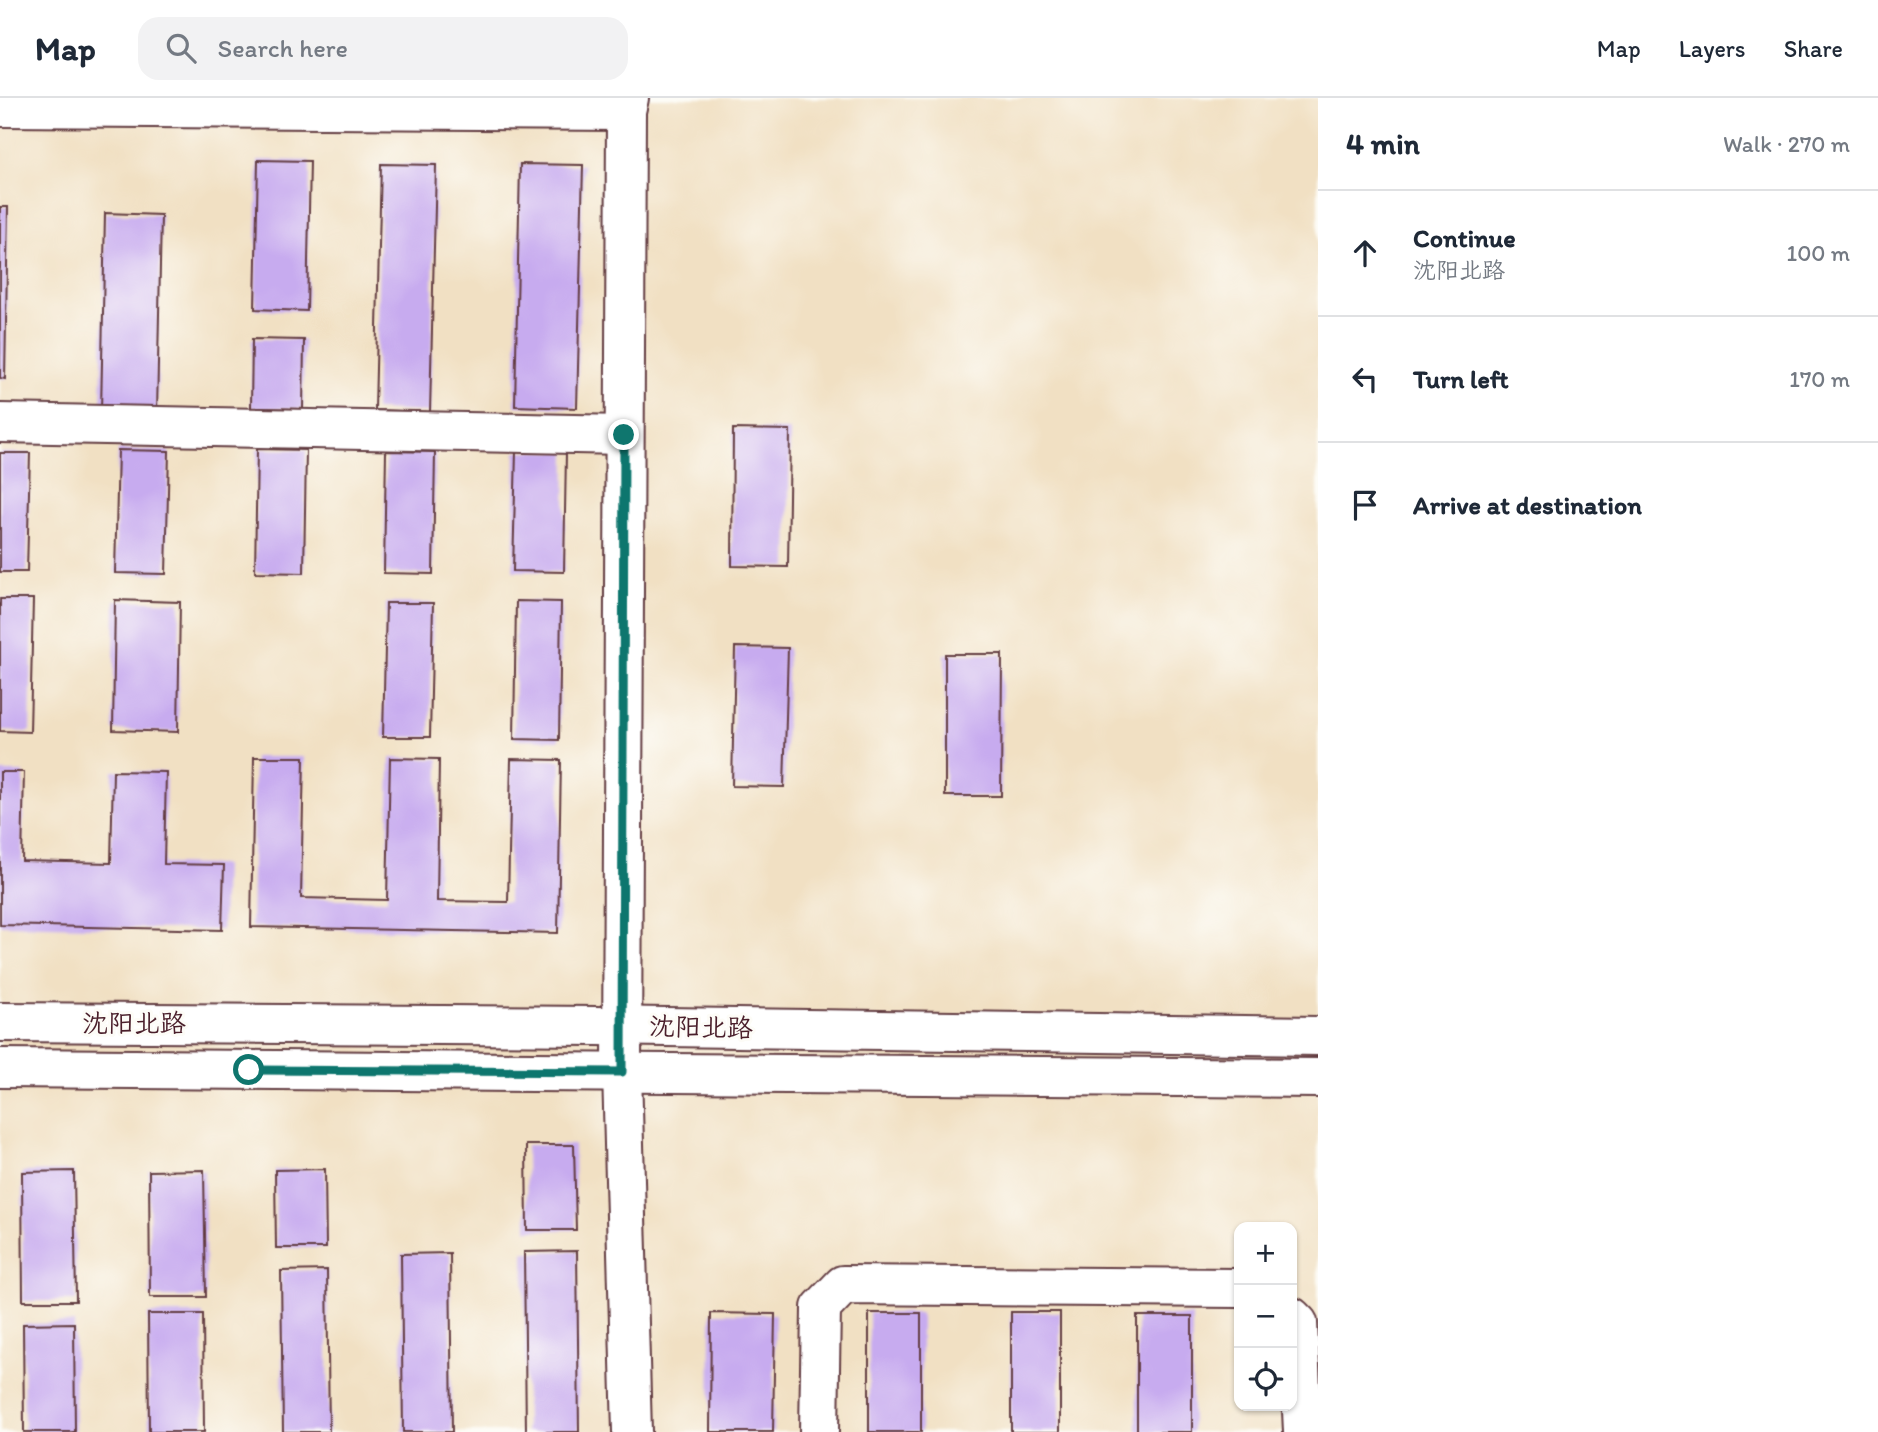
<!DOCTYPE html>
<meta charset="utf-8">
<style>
:root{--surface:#fff;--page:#f2f2f3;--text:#1f2937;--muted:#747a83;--line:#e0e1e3}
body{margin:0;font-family:Itim,"LXGW WenKai TC",sans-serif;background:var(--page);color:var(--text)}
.controls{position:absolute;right:21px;bottom:21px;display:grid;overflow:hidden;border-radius:14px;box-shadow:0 2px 5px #0004}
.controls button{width:63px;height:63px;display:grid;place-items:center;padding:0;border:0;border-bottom:2px solid var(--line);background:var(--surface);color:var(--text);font:35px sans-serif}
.stop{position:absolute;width:21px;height:21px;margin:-16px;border:5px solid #0f766e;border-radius:50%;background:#fff}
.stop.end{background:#0f766e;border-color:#fff;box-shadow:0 2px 7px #0008}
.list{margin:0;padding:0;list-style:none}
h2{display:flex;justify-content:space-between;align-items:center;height:91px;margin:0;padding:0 28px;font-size:30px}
h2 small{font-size:23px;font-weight:400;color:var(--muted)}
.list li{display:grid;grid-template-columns:46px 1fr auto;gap:21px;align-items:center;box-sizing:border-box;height:126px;padding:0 28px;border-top:2px solid var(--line)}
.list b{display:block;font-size:26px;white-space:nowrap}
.list p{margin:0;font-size:23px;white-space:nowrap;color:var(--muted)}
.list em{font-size:23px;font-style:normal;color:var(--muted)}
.icon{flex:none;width:38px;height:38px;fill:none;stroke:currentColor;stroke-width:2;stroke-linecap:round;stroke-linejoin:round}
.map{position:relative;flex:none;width:1318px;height:1334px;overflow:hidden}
header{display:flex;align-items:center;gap:42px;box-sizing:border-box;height:98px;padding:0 35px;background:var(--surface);border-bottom:2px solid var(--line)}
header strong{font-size:33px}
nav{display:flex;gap:38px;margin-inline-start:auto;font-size:24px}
.search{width:490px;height:63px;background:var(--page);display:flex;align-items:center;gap:18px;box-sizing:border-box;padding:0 24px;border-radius:21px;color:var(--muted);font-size:26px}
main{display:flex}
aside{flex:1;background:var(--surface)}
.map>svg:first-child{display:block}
.building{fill:#c7abef}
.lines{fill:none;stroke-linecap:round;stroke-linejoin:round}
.minor-casing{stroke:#633c42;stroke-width:42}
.major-casing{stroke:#633c42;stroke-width:42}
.minor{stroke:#fff;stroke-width:38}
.major{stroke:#fff;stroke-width:38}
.route{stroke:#0f766e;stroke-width:9}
.labels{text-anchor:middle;stroke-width:6;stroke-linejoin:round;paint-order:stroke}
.street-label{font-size:26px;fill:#4a1f2b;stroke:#fdfcf7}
</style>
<header>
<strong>Map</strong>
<div class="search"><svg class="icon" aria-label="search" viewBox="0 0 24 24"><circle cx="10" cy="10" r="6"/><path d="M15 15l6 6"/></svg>Search here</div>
<nav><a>Map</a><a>Layers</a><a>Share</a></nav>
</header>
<main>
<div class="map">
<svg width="1318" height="1334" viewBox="0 0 1318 1334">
<rect width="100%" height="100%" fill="#fdfcf7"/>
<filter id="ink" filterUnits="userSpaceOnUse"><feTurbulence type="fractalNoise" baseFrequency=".0143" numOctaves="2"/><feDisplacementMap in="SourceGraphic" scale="14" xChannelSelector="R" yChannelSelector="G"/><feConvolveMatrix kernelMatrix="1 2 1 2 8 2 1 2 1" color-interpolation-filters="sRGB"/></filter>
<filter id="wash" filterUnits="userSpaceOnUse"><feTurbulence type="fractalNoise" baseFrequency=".00686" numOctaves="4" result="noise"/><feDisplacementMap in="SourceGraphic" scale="28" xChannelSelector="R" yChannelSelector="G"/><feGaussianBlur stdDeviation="1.57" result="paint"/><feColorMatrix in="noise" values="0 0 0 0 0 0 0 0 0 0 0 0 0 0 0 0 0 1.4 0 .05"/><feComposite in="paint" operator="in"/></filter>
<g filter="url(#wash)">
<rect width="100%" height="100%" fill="#f1e0c3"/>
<g id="blocks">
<g class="building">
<polygon points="258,62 310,63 307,213 255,211"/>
<polygon points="381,66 436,67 430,314 375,312"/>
<polygon points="520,66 583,67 577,310 515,308"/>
<polygon points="0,109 8,109 5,281 0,280"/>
<polygon points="105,115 161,117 157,315 101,314"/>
<polygon points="252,241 304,242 303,311 251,310"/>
<polygon points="733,331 790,332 788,469 732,468"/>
<polygon points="257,351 306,352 304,475 255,474"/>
<polygon points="118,352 169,353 166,476 115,475"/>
<polygon points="386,353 435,354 433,476 384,475"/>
<polygon points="516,353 566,354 564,474 513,473"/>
<polygon points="0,355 30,355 27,474 0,474"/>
<polygon points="0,501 33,501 30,634 0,633"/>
<polygon points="115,502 180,504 178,634 113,632"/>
<polygon points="516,503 561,504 559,642 514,641"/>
<polygon points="386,505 433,505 430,639 383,639"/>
<polygon points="735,549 788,550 784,689 732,688"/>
<polygon points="945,556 1002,556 1001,698 945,698"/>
<polygon points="254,659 304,659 301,800 387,802 390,660 439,661 437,803 508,804 511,661 561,662 558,835 251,829"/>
<polygon points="113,673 166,674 164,766 224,767 222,832 0,827 0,674 24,674 22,763 111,765"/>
<polygon points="526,1047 574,1047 576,1132 527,1132"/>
<polygon points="325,1071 326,1150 276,1150 275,1072"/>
<polygon points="204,1072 206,1199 150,1199 149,1073"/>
<polygon points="74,1073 76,1203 23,1203 22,1074"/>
<polygon points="577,1153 579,1334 526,1334 524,1154"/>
<polygon points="450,1155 452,1334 403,1334 401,1156"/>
<polygon points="327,1172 329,1334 283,1334 281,1173"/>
<rect x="1011" y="1214" width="49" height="120"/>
<polygon points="711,1215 775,1216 773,1334 710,1334"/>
<rect x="869" y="1215" width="52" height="119"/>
<polygon points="148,1216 203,1216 204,1334 149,1334"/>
<rect x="1137" y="1218" width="55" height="116"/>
<polygon points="74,1225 75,1334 24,1334 23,1226"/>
</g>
</g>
</g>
<g filter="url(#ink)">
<use href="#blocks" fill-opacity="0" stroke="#633c42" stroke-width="2"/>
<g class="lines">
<defs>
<g id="minor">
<polyline points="629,0 626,13 622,974 632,1334"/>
<polyline points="0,9 626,13"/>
<polyline points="0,325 624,337"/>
<polyline points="1292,1219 1298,1225 1303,1334"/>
<polyline points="819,1334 821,1210 843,1187 1239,1190"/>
</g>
<g id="major">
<polyline points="0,924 596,928 1318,938"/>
<polyline points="0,970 1318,980"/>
</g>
</defs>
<use href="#minor" class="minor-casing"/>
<use href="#major" class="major-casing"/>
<use href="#minor" class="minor"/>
<use href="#major" class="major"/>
</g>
</g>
<g class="lines" filter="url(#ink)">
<polyline class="route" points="249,972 622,974 624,337"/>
</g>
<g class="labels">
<g class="street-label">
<text x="134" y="934">沈阳北路</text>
<text transform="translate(701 929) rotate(1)" y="9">沈阳北路</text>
</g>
</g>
</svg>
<div class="controls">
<button>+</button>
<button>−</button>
<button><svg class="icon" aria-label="locate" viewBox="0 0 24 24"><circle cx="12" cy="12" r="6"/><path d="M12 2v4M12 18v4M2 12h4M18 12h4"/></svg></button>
</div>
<div class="stop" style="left:249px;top:972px"></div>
<div class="stop end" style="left:624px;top:337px"></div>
</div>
<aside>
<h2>4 min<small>Walk · 270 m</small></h2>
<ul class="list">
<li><svg class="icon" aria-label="ahead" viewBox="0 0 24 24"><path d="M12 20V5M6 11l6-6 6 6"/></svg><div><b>Continue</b><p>沈阳北路</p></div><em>100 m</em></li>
<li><svg class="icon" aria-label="left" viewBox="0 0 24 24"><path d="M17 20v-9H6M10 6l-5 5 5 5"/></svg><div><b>Turn left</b></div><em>170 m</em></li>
<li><svg class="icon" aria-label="arrive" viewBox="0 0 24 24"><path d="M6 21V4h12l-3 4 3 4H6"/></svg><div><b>Arrive at destination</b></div></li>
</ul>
</aside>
</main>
